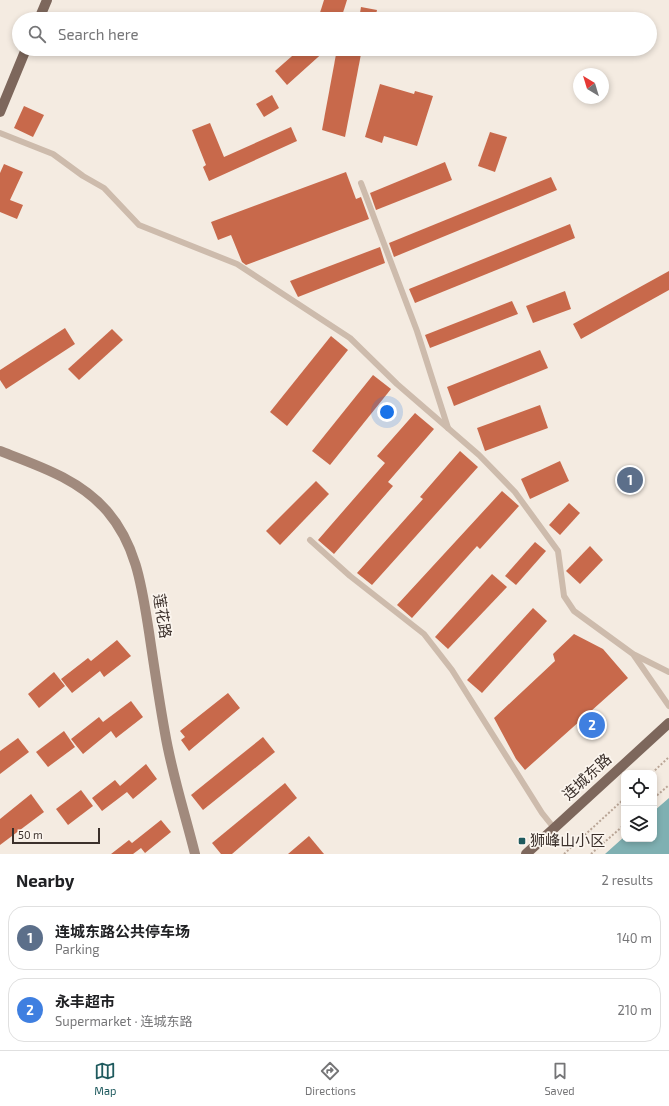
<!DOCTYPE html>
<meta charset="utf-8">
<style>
:root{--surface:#fff;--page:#f6f6f6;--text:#202124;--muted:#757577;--line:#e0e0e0;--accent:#1f5a5e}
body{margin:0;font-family:"Exo 2","Noto Sans SC",sans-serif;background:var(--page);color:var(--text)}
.controls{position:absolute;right:12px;bottom:12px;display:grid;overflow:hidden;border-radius:8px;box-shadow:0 2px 6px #0003}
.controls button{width:36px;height:36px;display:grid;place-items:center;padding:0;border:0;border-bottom:1px solid var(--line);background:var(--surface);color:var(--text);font:20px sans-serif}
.compass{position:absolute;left:573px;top:68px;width:36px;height:36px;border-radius:50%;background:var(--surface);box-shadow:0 2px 6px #0003;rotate:322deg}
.scale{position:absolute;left:12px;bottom:10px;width:88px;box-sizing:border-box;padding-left:4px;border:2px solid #3b302b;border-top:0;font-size:11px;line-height:14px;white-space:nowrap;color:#3b302b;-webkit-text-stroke:3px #fbf5ee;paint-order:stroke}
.you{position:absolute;left:387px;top:412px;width:14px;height:14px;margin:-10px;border:3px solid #fff;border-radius:50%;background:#1a73e8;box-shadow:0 0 0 6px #1a73e833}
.badge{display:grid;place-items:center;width:26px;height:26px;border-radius:50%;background:var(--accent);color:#fff;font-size:13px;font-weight:700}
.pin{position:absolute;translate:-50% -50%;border:2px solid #fff;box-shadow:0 1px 4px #0006}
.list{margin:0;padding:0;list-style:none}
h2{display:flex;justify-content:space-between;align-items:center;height:52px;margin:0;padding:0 16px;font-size:17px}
h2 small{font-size:13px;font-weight:400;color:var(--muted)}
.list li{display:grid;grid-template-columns:26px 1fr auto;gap:12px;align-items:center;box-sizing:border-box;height:64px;margin:0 8px 8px;padding:0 8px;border:1px solid var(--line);border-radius:16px}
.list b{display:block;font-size:15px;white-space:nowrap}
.list p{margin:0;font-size:13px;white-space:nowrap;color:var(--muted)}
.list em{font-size:13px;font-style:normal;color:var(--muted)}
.icon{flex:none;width:22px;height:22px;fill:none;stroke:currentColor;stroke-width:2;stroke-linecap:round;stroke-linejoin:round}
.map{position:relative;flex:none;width:669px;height:854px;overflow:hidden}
.search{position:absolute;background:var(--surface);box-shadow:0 2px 6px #0003;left:12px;right:12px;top:12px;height:44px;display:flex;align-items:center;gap:10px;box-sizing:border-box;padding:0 14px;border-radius:22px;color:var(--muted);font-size:15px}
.sheet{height:196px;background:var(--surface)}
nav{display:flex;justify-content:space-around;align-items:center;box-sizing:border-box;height:56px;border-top:1px solid var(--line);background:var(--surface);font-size:11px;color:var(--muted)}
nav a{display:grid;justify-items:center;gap:2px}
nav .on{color:var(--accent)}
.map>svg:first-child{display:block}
.water{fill:#7fb0b2}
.building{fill:#c8694b}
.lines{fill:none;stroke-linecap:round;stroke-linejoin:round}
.path{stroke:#b9a596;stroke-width:2;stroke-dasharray:2 2;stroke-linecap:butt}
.lane{stroke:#cdbbac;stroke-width:6}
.secondary{stroke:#a18a7d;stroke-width:10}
.primary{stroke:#7d675c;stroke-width:10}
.poi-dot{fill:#1f5a5e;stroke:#fbf5ee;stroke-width:1.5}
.labels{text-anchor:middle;stroke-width:3.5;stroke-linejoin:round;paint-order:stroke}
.street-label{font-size:15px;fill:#3b302b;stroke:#fbf5ee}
.poi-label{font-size:15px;fill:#3b302b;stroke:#fbf5ee;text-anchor:start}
</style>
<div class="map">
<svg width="669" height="854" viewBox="0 0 669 854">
<rect width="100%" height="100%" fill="#f4ebe1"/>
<polygon class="water" points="669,798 669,854 605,854 624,837 624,839 654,839 654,811"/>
<g class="building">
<polygon points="324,0 347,0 341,19 318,19"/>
<polygon points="361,7 377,10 375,19 359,19"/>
<polygon points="300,49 327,49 287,85 275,71"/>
<polygon points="337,49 362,49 345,137 322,130"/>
<polygon points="380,84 414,94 415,91 433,96 417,146 384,136 382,143 365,137"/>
<polygon points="272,95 279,108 264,117 256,104"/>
<polygon points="24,106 44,115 33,137 14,128"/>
<polygon points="210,123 224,157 291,127 297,141 209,181 203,167 206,165 192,130"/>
<polygon points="490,132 507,137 495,172 478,166"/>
<polygon points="445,162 452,180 376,210 370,193"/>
<polygon points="4,164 23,172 10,200 23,205 17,219 0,212 0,173"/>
<polygon points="346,172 356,199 361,197 369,219 246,265 242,262 231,235 218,240 211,222"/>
<polygon points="551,177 557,190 394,257 389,243"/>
<polygon points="570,224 575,238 415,303 409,289"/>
<polygon points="380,247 385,263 298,297 290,281"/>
<polygon points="669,271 669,290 581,339 573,324"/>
<polygon points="565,291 571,309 533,323 526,306"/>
<polygon points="512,301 518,314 430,348 425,335"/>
<polygon points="65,328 75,344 6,389 0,380 0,370"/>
<polygon points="112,329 123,340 79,380 68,369"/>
<polygon points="331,336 348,350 287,426 270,412"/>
<polygon points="540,350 548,368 454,406 447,387"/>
<polygon points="373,375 391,389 330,465 312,451"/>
<polygon points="540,405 548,428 485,451 477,428"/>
<polygon points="415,413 434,429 388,482 393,486 334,554 318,540 385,463 377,456"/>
<polygon points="460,451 478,467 372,585 357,573 423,499 420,497"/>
<polygon points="560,461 569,481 530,499 521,479"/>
<polygon points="316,481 329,494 280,545 266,531"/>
<polygon points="502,491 519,506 480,549 477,546 412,618 397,605"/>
<polygon points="569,503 580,513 560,535 549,525"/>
<polygon points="535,542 546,551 516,585 505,576"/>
<polygon points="590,546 603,560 580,584 566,571"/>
<polygon points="492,574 507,587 448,649 435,637"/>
<polygon points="533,608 547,621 482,693 467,680"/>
<polygon points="574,634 603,649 628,678 525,770 516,759 494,718 555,661 553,654"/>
<polygon points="117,640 131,656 104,677 100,671 72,693 61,679 88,658 91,661"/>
<polygon points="54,672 65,686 39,708 28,694"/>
<polygon points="228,693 240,708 189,751 181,740 185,737 180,731"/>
<polygon points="131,701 143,717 116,738 111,731 83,754 71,739 99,717 103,722"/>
<polygon points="64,731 75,747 48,767 36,752"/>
<polygon points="263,737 275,752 203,810 191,795"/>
<polygon points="18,738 29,752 0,774 0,751"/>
<polygon points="146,764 157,779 133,799 127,792 102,811 92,798 115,780 120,786"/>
<polygon points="285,783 297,798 232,854 221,854 212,843"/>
<polygon points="81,790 93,806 68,825 56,809"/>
<polygon points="31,794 44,812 0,845 0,819"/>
<polygon points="161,820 171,832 145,853 141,848 133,854 111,854 129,840 132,843"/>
<polygon points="309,836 324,854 288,854"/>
</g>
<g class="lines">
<g class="path">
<polyline points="652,773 669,757"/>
<polyline points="654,798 669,785"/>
<polyline points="564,854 624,799"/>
<polyline points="591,854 624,825"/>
</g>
<g class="lane">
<polyline points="0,133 53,154 83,176 104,188 139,225 237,264 350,338 397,384 479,455 515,492 558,551 564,596 574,611 633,654 669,706"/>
<polyline points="361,183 417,331 448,428"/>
<polyline points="310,540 350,576 424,634 452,670 542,813 554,828"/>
<polyline points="635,655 669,672"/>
</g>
<path class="secondary" d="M0 451C39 466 79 479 107 511 137 546 142 588 149 632 154 666 159 700 165 733 172 774 185 814 195 854"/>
<g class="primary">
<polyline points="39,19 47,0"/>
<polyline points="0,112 26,49"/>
<polyline points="526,854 669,723"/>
</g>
</g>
<rect class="poi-dot" x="518" y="837" width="8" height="8" rx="2"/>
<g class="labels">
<g class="street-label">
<text transform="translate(162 616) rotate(81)" y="5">莲花路</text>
<text transform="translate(587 777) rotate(-43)" y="5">连城东路</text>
</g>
<g class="poi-label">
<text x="530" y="846">狮峰山小区</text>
</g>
</g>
</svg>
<div class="controls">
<button><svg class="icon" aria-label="locate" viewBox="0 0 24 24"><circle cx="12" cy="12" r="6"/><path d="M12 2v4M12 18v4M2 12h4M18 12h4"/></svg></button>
<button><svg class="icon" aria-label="layers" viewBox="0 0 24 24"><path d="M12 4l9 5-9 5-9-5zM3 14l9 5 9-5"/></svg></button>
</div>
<svg class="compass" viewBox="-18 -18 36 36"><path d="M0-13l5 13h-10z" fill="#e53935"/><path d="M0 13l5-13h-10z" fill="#757577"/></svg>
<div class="scale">50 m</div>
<div class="you"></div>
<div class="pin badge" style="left:630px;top:480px;background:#5c6f8a">1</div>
<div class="pin badge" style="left:592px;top:725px;background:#3f7fe0">2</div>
<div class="search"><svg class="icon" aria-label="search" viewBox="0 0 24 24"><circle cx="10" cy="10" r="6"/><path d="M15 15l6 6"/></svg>Search here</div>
</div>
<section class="sheet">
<h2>Nearby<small>2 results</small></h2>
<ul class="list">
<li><span class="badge" style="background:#5c6f8a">1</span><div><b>连城东路公共停车场</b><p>Parking</p></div><em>140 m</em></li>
<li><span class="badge" style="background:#3f7fe0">2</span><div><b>永丰超市</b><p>Supermarket · 连城东路</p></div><em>210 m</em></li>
</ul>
</section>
<nav>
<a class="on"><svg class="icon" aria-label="map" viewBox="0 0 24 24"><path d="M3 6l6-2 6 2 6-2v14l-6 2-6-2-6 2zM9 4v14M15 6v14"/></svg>Map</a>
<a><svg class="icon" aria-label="directions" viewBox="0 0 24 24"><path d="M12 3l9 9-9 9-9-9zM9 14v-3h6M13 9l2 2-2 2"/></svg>Directions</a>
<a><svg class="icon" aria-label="saved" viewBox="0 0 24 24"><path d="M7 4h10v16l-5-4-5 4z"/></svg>Saved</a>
</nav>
